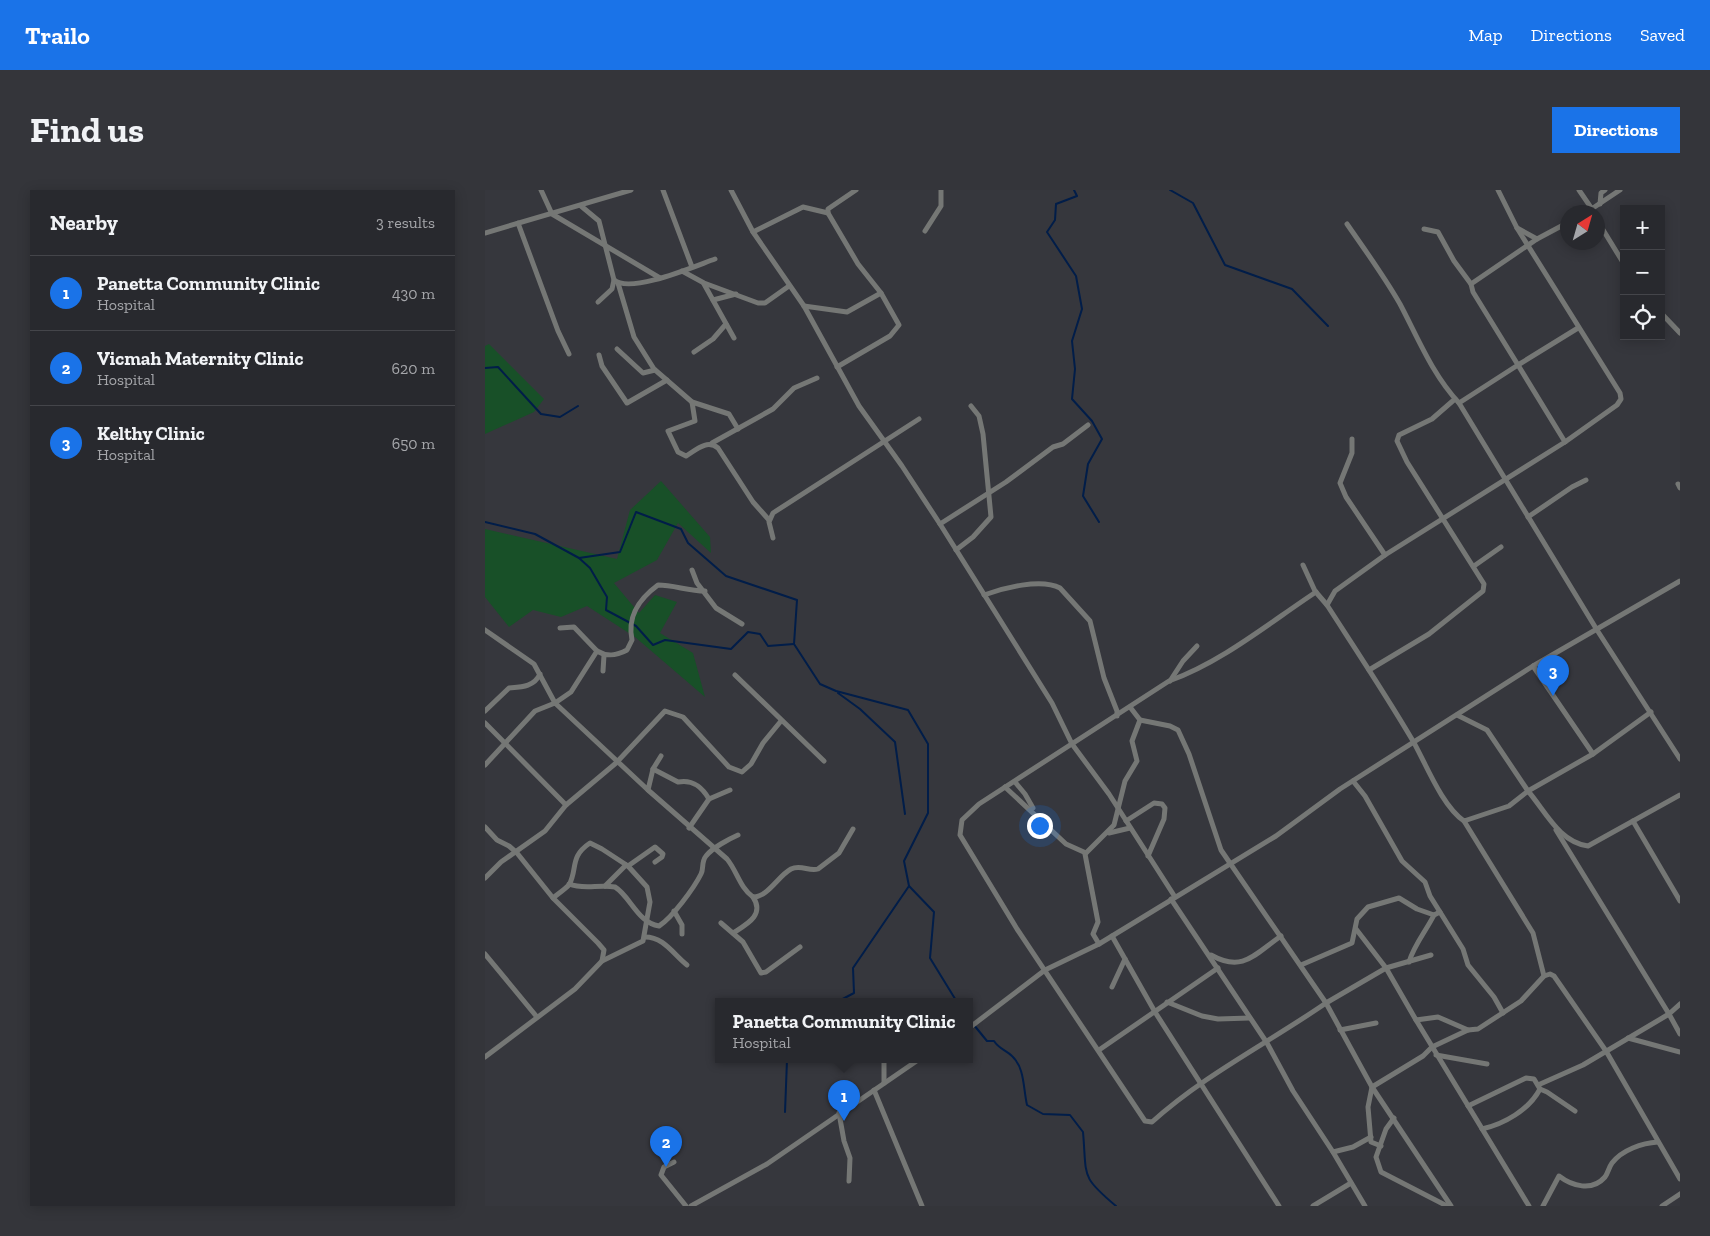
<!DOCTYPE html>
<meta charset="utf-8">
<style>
:root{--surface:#28292e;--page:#34353a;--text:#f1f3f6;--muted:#a5a6aa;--line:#44454a;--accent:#1a73e8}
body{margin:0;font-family:"Zilla Slab",serif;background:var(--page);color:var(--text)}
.controls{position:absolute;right:15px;top:15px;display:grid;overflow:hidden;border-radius:0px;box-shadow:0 2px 12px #0003}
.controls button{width:45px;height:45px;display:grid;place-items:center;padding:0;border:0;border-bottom:1px solid var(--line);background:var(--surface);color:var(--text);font:25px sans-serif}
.compass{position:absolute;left:1075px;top:15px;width:45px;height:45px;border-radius:50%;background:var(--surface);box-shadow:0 2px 12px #0003;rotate:37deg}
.you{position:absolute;left:554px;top:635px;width:18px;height:18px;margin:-12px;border:4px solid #fff;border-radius:50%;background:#1a73e8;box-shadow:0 0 0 8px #1a73e833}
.badge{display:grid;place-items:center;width:32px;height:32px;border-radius:50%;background:var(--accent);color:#fff;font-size:16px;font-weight:700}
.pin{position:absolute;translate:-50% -41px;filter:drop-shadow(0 1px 2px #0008)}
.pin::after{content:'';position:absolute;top:26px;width:18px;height:15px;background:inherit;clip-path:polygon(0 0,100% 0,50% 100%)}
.popup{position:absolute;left:230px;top:808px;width:258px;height:65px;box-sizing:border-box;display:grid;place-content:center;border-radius:0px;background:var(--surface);filter:drop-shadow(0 1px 4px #0005);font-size:16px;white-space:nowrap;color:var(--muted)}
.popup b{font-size:19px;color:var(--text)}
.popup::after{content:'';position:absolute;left:50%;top:100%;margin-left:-10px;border:10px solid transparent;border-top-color:var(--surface)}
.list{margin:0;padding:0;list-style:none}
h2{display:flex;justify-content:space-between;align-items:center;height:65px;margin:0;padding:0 20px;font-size:21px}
h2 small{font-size:16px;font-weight:400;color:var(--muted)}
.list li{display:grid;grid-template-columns:32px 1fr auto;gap:15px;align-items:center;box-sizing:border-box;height:75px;padding:0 20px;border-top:1px solid var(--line)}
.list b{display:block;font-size:19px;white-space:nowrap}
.list p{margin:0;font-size:16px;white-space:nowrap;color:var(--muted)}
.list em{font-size:16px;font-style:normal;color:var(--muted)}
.icon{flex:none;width:28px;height:28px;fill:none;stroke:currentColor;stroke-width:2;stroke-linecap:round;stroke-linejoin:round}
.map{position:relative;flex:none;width:1195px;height:1016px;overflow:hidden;border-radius:0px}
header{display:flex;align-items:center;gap:30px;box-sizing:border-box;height:70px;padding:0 25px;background:var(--accent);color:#fff}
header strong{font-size:24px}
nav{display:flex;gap:28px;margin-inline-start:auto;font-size:18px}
.intro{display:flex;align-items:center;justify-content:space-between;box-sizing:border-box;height:120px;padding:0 30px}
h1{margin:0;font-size:35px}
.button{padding:12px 22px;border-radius:0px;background:var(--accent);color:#fff;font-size:18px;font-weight:700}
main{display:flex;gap:30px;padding:0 30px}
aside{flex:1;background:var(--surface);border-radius:0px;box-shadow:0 2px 12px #0003}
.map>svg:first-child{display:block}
.green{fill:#185028}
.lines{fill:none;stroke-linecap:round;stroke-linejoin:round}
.stream{stroke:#011d49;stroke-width:2}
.minor{stroke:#757775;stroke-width:5}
</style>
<header>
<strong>Trailo</strong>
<nav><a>Map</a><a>Directions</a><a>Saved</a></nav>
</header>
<div class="intro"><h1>Find us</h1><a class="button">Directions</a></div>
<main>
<aside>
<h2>Nearby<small>3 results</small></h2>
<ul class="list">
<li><span class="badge">1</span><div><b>Panetta Community Clinic</b><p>Hospital</p></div><em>430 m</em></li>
<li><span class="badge">2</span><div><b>Vicmah Maternity Clinic</b><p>Hospital</p></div><em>620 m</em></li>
<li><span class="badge">3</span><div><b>Kelthy Clinic</b><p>Hospital</p></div><em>650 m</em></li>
</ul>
</aside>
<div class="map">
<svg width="1195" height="1016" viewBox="0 0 1195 1016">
<rect width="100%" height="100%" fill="#36373d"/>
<g class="green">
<polygon points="4,154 59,209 49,222 0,244 0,156"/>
<polygon points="176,291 225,347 226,363 193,333 172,370 129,393 154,423 170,405 192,412 175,443 208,463 220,507 150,447 102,416 76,427 48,420 24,437 0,407 0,339 132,369 145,320"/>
</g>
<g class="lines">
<g class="stream">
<polyline points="589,0 592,6 571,14 570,30 562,42 591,86 597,119 587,151 590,179 587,209 607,231 617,249 603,274 598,306 614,332"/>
<polyline points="685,0 708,13 740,75 807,99 843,136"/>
<polyline points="0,178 13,177 56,224 75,227 93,216"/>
<polyline points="0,332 50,344 94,368 135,362 151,322 196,339 203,353 241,386 312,410 309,454 335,494 351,501 423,520 443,554 443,623 419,671 424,696 368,778 369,803 352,812"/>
<polyline points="94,368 105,378 122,407 121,420 151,436 168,455 180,450 246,459 263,442 275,444 283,456 309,454"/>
<polyline points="353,503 375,519 410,552 420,624"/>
<polyline points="424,696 449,722 445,768 472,812"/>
<path d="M484 829 502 851H509C514 859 521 860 527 866 540 878 538 898 542 915L558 924 585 925 598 942C602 987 595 986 631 1016"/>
<polyline points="300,922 302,870"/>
</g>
<g class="minor">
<polyline points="56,0 67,24 175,88"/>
<polyline points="178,0 207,77"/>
<polyline points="246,0 268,42 319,116 374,216 417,276 455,334 567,513 587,554 624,604 690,707"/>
<polyline points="1013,0 1032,38 1135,203 1136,209 1132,215 1080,252"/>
<polyline points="1094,0 1109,22"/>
<polyline points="1115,14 1116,3 1120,0"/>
<path d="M96 16 114 31 129 90C146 104 210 76 230 69"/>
<polyline points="1102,22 1135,0"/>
<polyline points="1112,30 1139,74"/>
<polyline points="33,33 73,141 84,164"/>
<path d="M862 34C880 60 899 86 915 114 933 148 947 184 974 213L1112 440 1195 569"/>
<polyline points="1032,38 1052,49"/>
<polyline points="939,39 953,42 969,71 986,94"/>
<polyline points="440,41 456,16 456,0"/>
<polyline points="268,42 318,17 343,23"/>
<polyline points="0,43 146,0"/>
<polyline points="197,81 219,93 273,113 280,113 304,96"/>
<polyline points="133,93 149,147 169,179 207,212 244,224 253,239"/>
<polyline points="219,94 249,148"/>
<polyline points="228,110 251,104"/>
<polyline points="113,112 127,99 129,90"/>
<polyline points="319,116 362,122 396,103"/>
<polyline points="1176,123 1195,143"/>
<path d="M1093 138 1033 175 1080 252 900 365 850 401 842 415C871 460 901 505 928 551 941 574 957 616 979 631L1024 616 1043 601C1061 622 1074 652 1103 656L1195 605"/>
<polyline points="132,159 158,183 170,180"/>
<polyline points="209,162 228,149 241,134"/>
<polyline points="114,165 117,176 142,213 182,190"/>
<polyline points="352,177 405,146 414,135 396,103 373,74 343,23 343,19 371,0"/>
<path d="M207 212 210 231 183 241 193 262 201 266C211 260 222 249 233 258L268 312 284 330"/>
<polyline points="974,213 1033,175 988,102 986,94 1052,49 1082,33"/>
<polyline points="867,249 867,263 855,293 861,307 900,365"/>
<polyline points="227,253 288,219 309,198 332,188"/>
<polyline points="1193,294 1195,298"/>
<polyline points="1043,327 1087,297 1101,290"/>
<polyline points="455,334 521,292 568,257 578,254 603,235"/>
<polyline points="288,348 284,332 288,323 434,229"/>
<polyline points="471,360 488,347 506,327 498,244 494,226 486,216"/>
<polyline points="818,375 830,401 842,415"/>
<polyline points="989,376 1016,357"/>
<polyline points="207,380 212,393 231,418 257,434"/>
<path d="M831 402C784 433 737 472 684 491L494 614 477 630 475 645 532 739 660 931 667 932C719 885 783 853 841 813L887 897 966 1016"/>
<path d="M499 405C518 398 556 388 575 398L605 431 619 488 632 521V526"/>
<polyline points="0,440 49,474 70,513 86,502 112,461 89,437 75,438"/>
<path d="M112 461C122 467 131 466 142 460L147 450C142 426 154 409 173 395 189 395 203 401 220 401"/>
<polyline points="1048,476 1108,564"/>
<polyline points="884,480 944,444 998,401 999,394 922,272 912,251 914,245 947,229 970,209"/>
<polyline points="118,481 119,465"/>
<polyline points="250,485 339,571"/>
<polyline points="685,491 698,471 712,456"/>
<path d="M0 521 24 498C36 497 49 497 55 484"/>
<polyline points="972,525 1002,540 1043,601 1108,564 1166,522"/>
<polyline points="655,530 685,536 693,540 704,564 736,660 841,813 901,778 946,765"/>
<polyline points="0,533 81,615"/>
<polyline points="0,575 50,521 70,513 163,600 168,579 176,566"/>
<path d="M168 579 193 592C208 589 217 597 224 609"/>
<polyline points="868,591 880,606 917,671 940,692 945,706 978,759 983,775 1009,807 1018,823"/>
<polyline points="530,592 540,604 548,618"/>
<polyline points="520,597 581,654 601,663"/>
<path d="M163 600 242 669C252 681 255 698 268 707 283 707 293 686 306 679 316 674 324 682 333 679L354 663 368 639"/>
<polyline points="641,631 669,613 677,614 680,618 679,629 663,666"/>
<polyline points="979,631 1048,743 1059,786"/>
<polyline points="1148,631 1195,711"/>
<polyline points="0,637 12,650 24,656 32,663 68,708 113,753 119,760 117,771"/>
<polyline points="204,638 224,609 245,600"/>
<polyline points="1071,640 1184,824 1195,814"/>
<polyline points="624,643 645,638"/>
<polyline points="143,676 170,657 178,664 177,667 170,672"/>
<polyline points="0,688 16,672 60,641 81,615 131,573 180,521 198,527 244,577 257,582 266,574 278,553 296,531"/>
<path d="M84 694C99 700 114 694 130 697 145 706 153 733 174 736 187 728 209 698 216 684 219 679 216 672 221 666 227 658 244 649 253 645"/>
<polyline points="120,696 141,675"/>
<polyline points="686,709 782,853 808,901 848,962 880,1016"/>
<polyline points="189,721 197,735 197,744"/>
<polyline points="236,733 258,752 276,783 281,782 315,757"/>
<polyline points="871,739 901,778 931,830 953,827 983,840"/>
<path d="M248 743C262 734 280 725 268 707"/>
<polyline points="627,746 670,822 794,1016"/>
<path d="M160 747C179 747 188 764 202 775"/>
<polyline points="614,754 608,744 613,732 600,664 629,635 640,591 652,571 647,551 655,530 645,517"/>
<polyline points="0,764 52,827"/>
<path d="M726 765C758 783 770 764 796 746"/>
<path d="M924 772C929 755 941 741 949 725"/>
<polyline points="816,775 867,753 872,729 883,717 914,708 932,719 949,725 955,722"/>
<polyline points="627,797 640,769"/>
<polyline points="682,812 717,826 733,829 765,828"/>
<polyline points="931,830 1044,1016"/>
<polyline points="484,838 560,780 614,754 791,646 855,599 1048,476 1195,391"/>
<polyline points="855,840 891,833"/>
<polyline points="1143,848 1195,862"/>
<polyline points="614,860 733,778"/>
<polyline points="951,865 1002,874"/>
<path d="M0 867 90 799 117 771 158 751 165 712 162 697 143 676 117 659 105 653C84 667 93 679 84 695 80 699 73 704 68 708"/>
<polyline points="399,870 399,893"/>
<polyline points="1053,895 1098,875 1184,824 1195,844"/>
<polyline points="1055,899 1062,902 1090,921"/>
<polyline points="389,900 437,1016"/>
<path d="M983 916 1041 888 1049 889 1055 899C1044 920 1019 934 997 939"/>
<polyline points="354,923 359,951 365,968 364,991"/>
<polyline points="909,928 901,939 891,967 896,982 962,1016"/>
<polyline points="896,956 886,952 883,917 887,897 938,866 947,857 983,840 993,839 1036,811 1059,786 1065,784 1069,786 1121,861 1195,989"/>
<polyline points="848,962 868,957 886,947"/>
<polyline points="189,972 179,977 176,985 201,1016"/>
<polyline points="206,1016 282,974 433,870"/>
<polyline points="828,1016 866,993"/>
<path d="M1058 1016 1074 986C1087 996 1107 1002 1120 987 1123 983 1124 977 1127 973 1137 960 1157 953 1173 952"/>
<polyline points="1177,1016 1195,1004"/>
</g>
</g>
</svg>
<div class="controls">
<button>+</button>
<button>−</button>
<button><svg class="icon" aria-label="locate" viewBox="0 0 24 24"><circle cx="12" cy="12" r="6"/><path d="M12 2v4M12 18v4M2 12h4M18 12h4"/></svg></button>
</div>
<svg class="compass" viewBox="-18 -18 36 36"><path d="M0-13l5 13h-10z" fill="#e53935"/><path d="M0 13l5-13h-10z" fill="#a5a6aa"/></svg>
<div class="you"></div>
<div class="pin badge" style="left:359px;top:931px">1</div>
<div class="popup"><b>Panetta Community Clinic</b>Hospital</div>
<div class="pin badge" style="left:181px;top:977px">2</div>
<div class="pin badge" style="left:1068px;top:506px">3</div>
</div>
</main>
